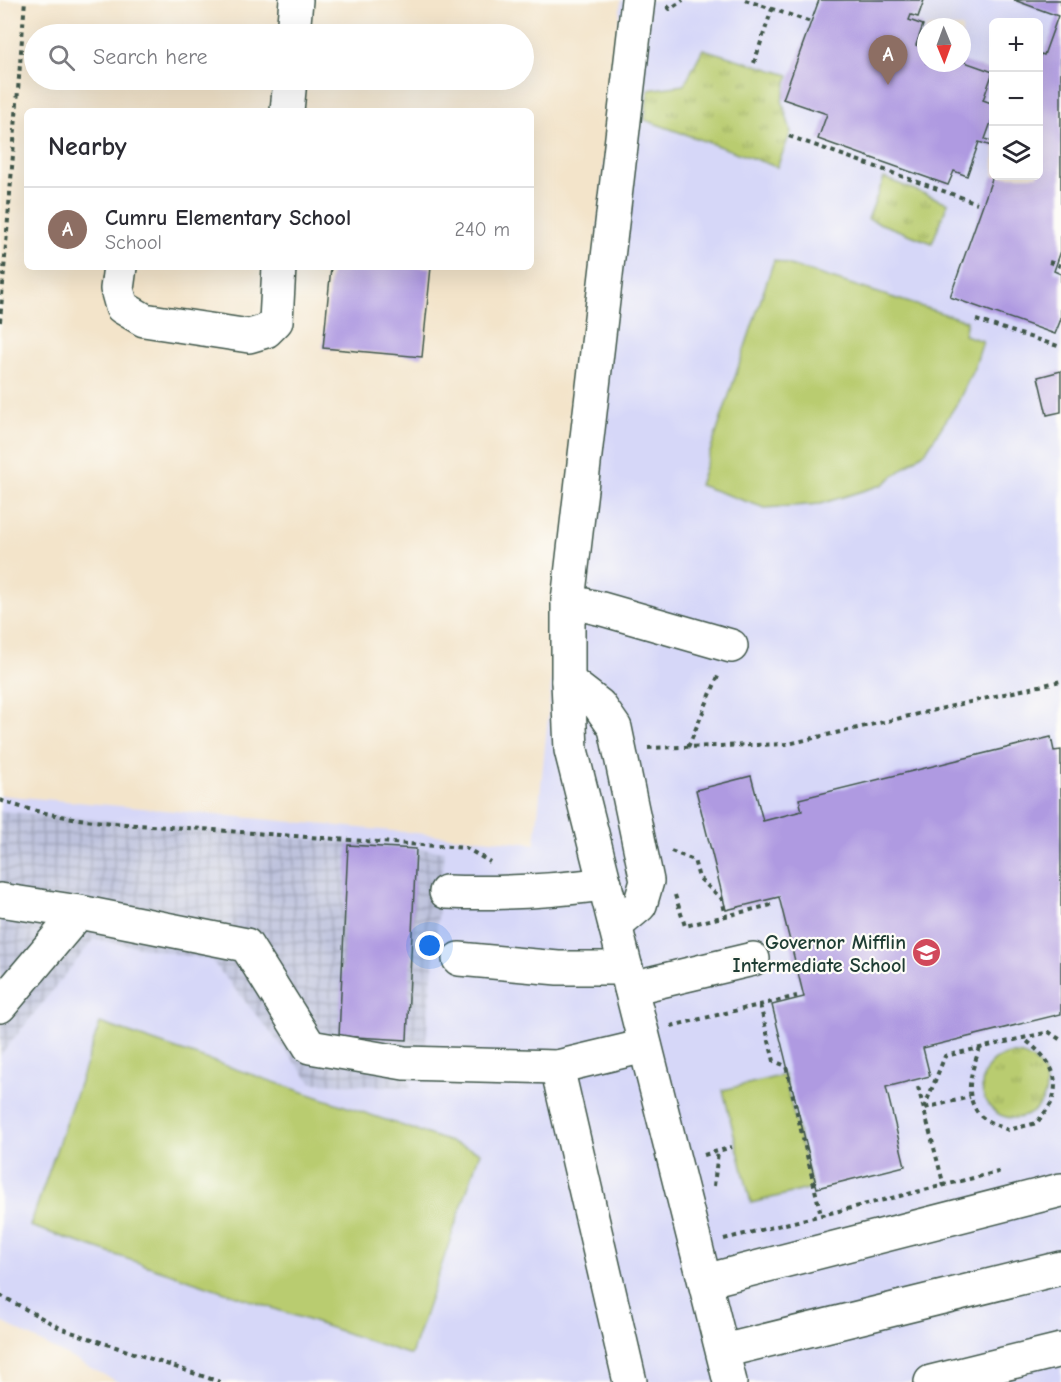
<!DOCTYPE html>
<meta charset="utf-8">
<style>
:root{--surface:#fff;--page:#f2f2f3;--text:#2b2b33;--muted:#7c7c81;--line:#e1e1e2;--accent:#d1495b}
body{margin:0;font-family:"Comic Neue",sans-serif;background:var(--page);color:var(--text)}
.controls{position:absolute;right:18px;top:18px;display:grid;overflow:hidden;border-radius:9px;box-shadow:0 6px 24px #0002}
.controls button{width:54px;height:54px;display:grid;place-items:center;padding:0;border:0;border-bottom:2px solid var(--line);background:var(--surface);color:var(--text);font:30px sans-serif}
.compass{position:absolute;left:917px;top:18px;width:54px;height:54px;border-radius:50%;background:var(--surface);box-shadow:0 6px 24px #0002;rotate:179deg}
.you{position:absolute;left:430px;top:946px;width:21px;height:21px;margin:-15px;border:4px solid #fff;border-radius:50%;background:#1a73e8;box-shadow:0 0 0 9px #1a73e833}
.badge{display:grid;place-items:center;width:39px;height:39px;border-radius:50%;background:var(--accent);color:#fff;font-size:20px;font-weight:700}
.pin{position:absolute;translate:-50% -50px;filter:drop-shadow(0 2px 3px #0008)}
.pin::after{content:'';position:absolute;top:32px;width:21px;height:18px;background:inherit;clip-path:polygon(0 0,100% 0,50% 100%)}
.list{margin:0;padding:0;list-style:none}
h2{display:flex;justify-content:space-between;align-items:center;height:78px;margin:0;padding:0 24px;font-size:26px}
h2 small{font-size:20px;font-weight:400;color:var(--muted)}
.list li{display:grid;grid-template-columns:39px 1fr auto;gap:18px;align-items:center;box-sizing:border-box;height:84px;padding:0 24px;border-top:2px solid var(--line)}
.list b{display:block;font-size:22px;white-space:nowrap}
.list p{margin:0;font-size:20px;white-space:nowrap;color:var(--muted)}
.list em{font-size:20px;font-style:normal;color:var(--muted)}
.icon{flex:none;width:33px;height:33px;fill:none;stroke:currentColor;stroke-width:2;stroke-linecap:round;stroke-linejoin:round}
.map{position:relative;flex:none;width:1061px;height:1382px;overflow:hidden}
.search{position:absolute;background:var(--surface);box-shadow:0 6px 24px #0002;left:24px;top:24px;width:510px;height:66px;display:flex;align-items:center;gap:15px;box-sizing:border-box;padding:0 21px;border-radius:33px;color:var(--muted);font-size:22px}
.panel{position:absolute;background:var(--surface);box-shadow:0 6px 24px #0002;left:24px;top:108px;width:510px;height:162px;border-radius:9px}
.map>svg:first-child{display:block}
.built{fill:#d6d7f8;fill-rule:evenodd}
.industrial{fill:url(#industrial-grid)}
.grass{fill:url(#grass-tufts);stroke:#6c8452;stroke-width:1.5}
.garden{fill:#b9cc6f;stroke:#6c8452;stroke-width:1.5}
.building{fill:#af9ae1}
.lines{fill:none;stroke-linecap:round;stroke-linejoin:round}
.minor-casing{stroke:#3f564a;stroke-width:36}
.path{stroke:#3f564a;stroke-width:4;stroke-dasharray:4.5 4.5;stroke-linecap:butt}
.minor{stroke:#fff;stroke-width:33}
.labels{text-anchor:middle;stroke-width:4.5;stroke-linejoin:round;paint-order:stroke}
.poi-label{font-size:20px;font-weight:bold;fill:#1f3d34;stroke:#fdfcf7;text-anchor:end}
</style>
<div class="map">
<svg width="1061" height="1382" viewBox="0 0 1061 1382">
<defs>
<pattern id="industrial-grid" width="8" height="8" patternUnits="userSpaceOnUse" patternTransform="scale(1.5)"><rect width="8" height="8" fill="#bec2dd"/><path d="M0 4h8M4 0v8" fill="none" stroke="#9a9fb4"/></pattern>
<pattern id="grass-tufts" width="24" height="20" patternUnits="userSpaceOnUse" patternTransform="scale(1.5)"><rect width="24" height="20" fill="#b9cc6f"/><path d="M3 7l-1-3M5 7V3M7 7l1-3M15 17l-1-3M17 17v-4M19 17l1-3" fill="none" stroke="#96a75c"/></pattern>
</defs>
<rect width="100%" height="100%" fill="#fdfcf7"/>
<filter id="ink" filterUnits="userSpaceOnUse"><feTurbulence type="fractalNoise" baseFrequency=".0167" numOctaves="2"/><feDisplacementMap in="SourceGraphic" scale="12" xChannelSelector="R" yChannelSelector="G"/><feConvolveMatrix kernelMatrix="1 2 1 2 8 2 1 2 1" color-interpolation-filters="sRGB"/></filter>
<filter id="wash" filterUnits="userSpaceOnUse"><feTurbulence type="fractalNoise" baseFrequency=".008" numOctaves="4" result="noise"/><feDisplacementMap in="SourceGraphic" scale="24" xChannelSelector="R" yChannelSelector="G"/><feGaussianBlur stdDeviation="1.35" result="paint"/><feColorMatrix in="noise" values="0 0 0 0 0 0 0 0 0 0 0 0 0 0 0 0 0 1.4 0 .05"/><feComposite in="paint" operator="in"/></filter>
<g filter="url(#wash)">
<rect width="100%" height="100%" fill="#f3e4ca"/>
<path class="built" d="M621 0H1061V1382H118L0 1321V795L535 844ZM994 22H1038V176H994ZM926 27H962V63H926Z"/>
<polygon class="industrial" points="0,811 444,851 425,1050 404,1063 411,1087 312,1083 211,960 94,939 0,1056"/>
<g class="grass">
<polygon points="703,49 789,75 782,100 791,132 777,167 645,120 648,90 684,85"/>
<polygon points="884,178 948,203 932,243 868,219"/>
<circle cx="1014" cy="1086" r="32"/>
</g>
<g class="garden">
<polygon points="774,260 967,321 964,335 983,341 975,366 958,402 926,451 882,485 820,504 765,508 699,485"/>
<polygon points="100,1023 480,1152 411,1355 30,1226"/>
<polygon points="784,1075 812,1188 751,1203 723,1090"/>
</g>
<g id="blocks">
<g class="building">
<polygon points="819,0 924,0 918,17 911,15 909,20 923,25 916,45 926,49 926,63 962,63 962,61 993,72 983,100 994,104 994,114 985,139 994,142 994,147 979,142 967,176 954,171 948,185 818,139 827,114 783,99"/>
<polygon points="1014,0 1061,0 1061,251 1054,271 1061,274 1061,319 1055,334 950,297 993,176 1038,176 1038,61 1041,54 1044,55 1058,16"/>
<polygon points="331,267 431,267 422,357 323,348"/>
<polygon points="1061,371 1061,412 1047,415 1038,377"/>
<polygon points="1051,737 1054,751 1061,750 1061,1014 923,1048 930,1076 886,1087 905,1166 817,1188 772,1005 804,997 779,897 726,910 696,790 751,776 763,821 802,811 799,799"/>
<polygon points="348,845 416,849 407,1040 339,1036"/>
</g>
</g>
</g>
<g filter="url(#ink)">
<use href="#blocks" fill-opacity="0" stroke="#3f564a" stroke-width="1.5"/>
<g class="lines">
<defs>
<g id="minor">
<polyline points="638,0 568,601 568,681 571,750 730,1382"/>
<polyline points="293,34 296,0"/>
<polyline points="287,111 290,80"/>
<polyline points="120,267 117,289 122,307 144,320 249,336 266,331 276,321 279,267"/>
<polyline points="568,601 602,609 731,646"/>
<polyline points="568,681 599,705 615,728 647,881 640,905 615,926"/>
<path d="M446 892C500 894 551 891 605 884"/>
<polyline points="0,900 79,912 246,945 310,1047 404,1063 557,1067 630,1382"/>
<polyline points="459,959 558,968 626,968"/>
<polyline points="631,988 753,959"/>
<polyline points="0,1006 79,912"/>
<polyline points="557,1067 645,1046"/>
<polyline points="705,1281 1061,1190"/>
<polyline points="723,1351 1061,1268"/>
<polyline points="931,1382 1061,1350"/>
</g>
</defs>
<use href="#minor" class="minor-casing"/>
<g class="path">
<polyline points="745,0 811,22"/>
<polyline points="667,6 670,9 683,0"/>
<polyline points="754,63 772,9"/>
<polyline points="789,136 977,203"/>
<polyline points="1049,262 1061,266"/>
<polyline points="976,320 1061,347"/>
<polyline points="0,322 25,0"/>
<polyline points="688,747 719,674"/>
<polyline points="648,748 788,744 1061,681"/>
<path d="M0 800C61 823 138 825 202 829 290 836 378 842 466 848L490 862"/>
<polyline points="671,851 694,860 699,878 722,899 726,916"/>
<polyline points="675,895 685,926 771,905"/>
<polyline points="760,1005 774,1061 786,1066 821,1215"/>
<polyline points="671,1026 797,996"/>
<path d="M980 1048C972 1069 963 1093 978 1113 984 1121 999 1126 1008 1130L1037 1123C1042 1115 1051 1107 1053 1098 1061 1070 1043 1054 1023 1038"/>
<polyline points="918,1087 944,1186"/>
<polyline points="924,1108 945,1056 1049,1032 1061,1040"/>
<polyline points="925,1108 970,1097"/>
<polyline points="704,1155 732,1147"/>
<polyline points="714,1186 718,1151"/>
<polyline points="724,1239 1002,1171"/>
<polyline points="0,1295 62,1329 220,1382"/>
</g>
<use href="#minor" class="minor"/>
</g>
</g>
<defs>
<symbol id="school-disc" viewBox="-11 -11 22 22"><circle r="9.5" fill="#d1495b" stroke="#fdfcf7"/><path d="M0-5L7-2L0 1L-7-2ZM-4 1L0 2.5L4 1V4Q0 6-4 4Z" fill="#fff"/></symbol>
</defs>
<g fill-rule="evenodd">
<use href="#school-disc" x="910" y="936" width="33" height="33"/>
</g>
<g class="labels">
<g class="poi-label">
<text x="906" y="949">Governor Mifflin<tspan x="906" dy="23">Intermediate School</tspan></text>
</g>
</g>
</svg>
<div class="controls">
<button>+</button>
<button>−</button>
<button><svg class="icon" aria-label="layers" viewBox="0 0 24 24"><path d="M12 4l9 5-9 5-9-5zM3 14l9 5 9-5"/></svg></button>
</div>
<svg class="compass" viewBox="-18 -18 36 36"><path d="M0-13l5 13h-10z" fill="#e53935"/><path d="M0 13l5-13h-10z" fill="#7c7c81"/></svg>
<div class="you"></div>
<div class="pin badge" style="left:888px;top:85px;background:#8d6e63">A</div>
<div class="search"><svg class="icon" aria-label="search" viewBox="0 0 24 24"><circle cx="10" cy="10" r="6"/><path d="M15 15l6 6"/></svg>Search here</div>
<section class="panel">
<h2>Nearby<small></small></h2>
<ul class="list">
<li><span class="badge" style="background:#8d6e63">A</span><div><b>Cumru Elementary School</b><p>School</p></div><em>240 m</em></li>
</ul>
</section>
</div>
